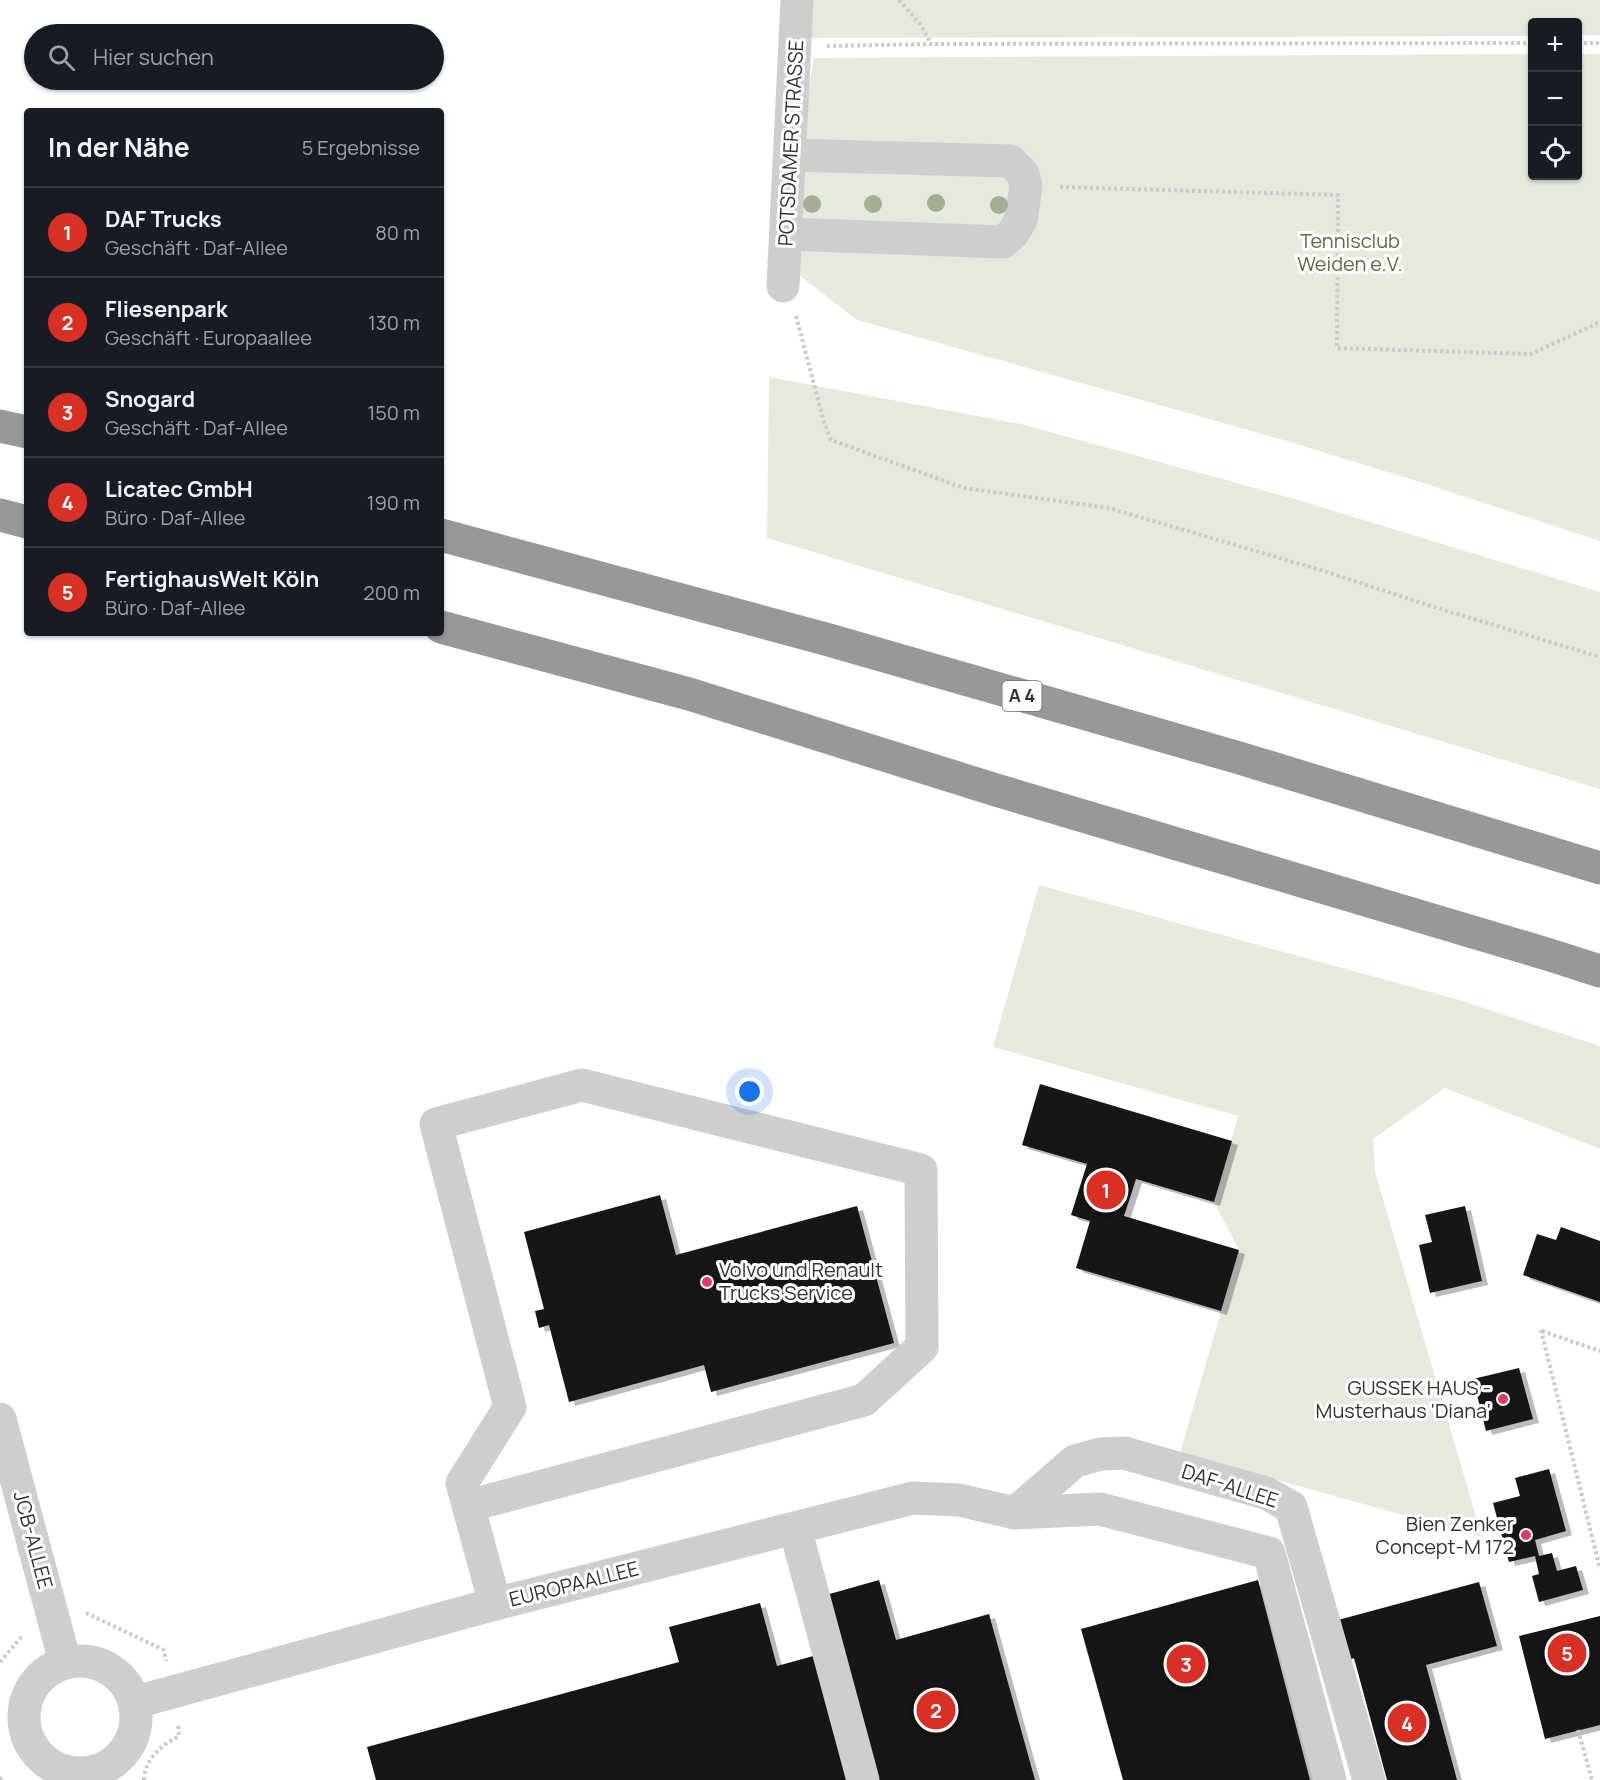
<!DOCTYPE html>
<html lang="de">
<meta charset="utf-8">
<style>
:root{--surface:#171b24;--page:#20242c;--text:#f1f3f6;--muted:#9ea1a6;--line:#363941;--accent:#d93025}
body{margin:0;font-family:Manrope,sans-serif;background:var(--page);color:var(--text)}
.controls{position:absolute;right:18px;top:18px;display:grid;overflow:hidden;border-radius:6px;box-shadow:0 2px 4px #0004}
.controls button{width:54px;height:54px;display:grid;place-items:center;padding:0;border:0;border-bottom:2px solid var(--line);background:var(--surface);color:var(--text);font:30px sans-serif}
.you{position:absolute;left:750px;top:1092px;width:21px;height:21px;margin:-15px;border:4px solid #fff;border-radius:50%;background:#1a73e8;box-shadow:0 0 0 9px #1a73e833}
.badge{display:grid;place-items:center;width:39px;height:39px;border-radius:50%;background:var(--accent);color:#fff;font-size:20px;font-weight:700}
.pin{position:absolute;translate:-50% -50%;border:3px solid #fff;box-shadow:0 2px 6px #0006}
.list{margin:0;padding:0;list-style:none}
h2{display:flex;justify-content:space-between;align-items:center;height:78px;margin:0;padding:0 24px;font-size:26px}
h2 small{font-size:20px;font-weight:400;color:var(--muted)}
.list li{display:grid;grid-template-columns:39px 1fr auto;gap:18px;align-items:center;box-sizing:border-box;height:90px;padding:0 24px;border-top:2px solid var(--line)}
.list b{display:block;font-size:22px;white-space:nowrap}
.list p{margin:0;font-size:20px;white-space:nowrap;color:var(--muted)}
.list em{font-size:20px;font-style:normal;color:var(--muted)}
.icon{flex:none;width:33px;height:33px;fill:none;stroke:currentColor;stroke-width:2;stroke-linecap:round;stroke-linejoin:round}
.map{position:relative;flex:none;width:1600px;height:1780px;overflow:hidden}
.search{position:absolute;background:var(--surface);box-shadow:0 2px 4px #0004;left:24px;top:24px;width:420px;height:66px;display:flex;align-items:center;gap:15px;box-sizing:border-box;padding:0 21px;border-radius:33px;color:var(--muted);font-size:22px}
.panel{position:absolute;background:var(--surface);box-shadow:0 2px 4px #0004;left:24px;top:108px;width:420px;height:528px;border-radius:6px}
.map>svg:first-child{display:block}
.green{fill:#e6eadd}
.building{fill:#181818;filter:url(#shadow)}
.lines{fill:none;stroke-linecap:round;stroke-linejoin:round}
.path{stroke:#cbcbcb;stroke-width:4;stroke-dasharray:3 3;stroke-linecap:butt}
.minor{stroke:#cecece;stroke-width:33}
.highway{stroke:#989898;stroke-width:33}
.tree{fill:#a5ae95}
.poi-dot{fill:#e03b61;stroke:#fff;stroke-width:2}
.labels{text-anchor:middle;stroke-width:6;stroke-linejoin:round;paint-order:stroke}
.shield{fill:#fff;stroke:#6f6f6f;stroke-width:1.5}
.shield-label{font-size:18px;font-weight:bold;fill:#313131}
.street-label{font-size:20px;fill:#313131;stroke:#fff}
.park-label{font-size:20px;fill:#5b6c3f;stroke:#fff}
.poi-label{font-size:20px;fill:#313131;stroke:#fff;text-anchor:end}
</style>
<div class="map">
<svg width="1600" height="1780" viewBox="0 0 1600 1780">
<defs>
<filter id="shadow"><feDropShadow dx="6" dy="4" stdDeviation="0" flood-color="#0004"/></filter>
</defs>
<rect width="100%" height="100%" fill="#fff"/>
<g class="green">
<polygon points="807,0 1600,0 1600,35 1578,35 1578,22 1532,22 1532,36 806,38"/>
<polygon points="1532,54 1532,176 1578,176 1578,54 1600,54 1600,541 1423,483 1287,441 857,320 799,275 804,113 814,58"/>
<polygon points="769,377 1021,424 1298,500 1600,592 1600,789 767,538"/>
<polygon points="1039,885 1456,999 1600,1046 1600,1149 1445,1088 1373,1139 1375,1172 1482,1537 1180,1453 1239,1250 1214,1202 1238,1116 993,1047"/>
</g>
<g class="building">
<polygon points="1040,1084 1232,1141 1214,1202 1136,1179 1124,1216 1239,1250 1221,1311 1076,1268 1090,1221 1071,1215 1087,1164 1022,1145"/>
<polygon points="660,1195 676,1255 857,1206 894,1343 711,1392 704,1365 569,1402 549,1325 539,1328 535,1311 544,1309 524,1232"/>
<polygon points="1465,1206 1482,1281 1430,1293 1419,1245 1432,1242 1425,1215"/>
<polygon points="1561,1227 1600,1241 1600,1302 1523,1275 1537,1234 1556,1240"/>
<polygon points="1519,1368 1533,1419 1486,1431 1473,1379"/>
<polygon points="1549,1469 1566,1531 1535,1540 1539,1556 1552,1553 1557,1571 1576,1566 1583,1590 1539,1602 1532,1576 1539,1574 1535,1556 1509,1562 1493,1503 1520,1496 1515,1478"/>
<polygon points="879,1580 896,1640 989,1614 1035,1780 877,1780 826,1595"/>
<polygon points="1258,1580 1310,1780 1123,1780 1081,1629"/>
<polygon points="1479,1582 1497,1646 1426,1665 1457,1780 1387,1780 1354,1658 1349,1660 1338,1620"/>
<polygon points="760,1603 777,1666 817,1655 851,1780 376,1780 367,1747 679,1662 669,1627"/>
<polygon points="1600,1616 1600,1725 1545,1739 1519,1636"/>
</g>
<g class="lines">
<g class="path">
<polyline points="899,0 921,25 931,44"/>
<polyline points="1578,43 1600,43"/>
<polyline points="827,46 931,44 1532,43"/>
<polyline points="1060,187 1338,195 1337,348 1531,354 1600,322"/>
<polyline points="796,316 824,422 831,440 964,488 1109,508 1324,571 1434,607 1600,657"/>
<polyline points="1541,1330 1600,1569"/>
<polyline points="1542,1331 1600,1351"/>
<polyline points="86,1613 164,1650 166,1661"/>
<polyline points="0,1662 23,1635"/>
<polyline points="1578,1730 1592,1780"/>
<polyline points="0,1777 1,1780"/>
<path d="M144 1780C145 1758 162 1745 179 1736L178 1724"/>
</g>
<g class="minor">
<polyline points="786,234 1003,242 1013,233 1021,220 1026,186 1023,174 1010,161 790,155"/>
<polyline points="783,286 797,0"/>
<polyline points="0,1419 65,1662"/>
<path d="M468 1506 864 1400 922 1347 921 1170 582 1085 436 1124 510 1407 462 1483C473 1524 484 1564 495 1604"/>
<polyline points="1015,1513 1075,1461 1101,1454 1124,1453 1266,1493 1291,1507 1369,1780"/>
<polyline points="795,1528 863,1780"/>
<circle cx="80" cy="1717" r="56"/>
<polyline points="136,1702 495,1604 913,1498 959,1500 1015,1513 1100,1509 1269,1553 1330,1780"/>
</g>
<g class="highway">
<polyline points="0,426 27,432"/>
<polyline points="0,515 27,522"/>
<polyline points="441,535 829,640 1236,757 1600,868"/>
<polyline points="441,627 689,694 996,790 1550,955 1600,971"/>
</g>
</g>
<g class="tree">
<circle cx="936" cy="203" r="9"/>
<circle cx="812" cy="204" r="9"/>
<circle cx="873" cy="204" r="9"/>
<circle cx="999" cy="205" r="9"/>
</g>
<g class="poi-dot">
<circle cx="707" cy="1282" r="6"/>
<circle cx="1503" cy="1399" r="6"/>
<circle cx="1526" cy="1535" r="6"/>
</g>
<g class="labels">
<rect class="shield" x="1002.5" y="681" width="39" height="30" rx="4.5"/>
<g class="shield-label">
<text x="1022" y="702">A 4</text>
</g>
<g class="street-label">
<text transform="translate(791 143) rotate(-87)" y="7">POTSDAMER STRASSE</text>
<text transform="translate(1230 1486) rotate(18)" y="7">DAF-ALLEE</text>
<text transform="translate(33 1540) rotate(75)" y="7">JCB-ALLEE</text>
<text transform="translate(574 1584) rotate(-14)" y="7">EUROPAALLEE</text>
</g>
<g class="park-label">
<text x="1350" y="248">Tennisclub<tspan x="1350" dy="23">Weiden e.V.</tspan></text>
</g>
<g class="poi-label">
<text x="719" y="1277" text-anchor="start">Volvo und Renault<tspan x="719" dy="23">Trucks Service</tspan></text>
<text x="1491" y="1395">GUSSEK HAUS -<tspan x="1491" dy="23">Musterhaus 'Diana'</tspan></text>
<text x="1514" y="1531">Bien Zenker<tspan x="1514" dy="23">Concept-M 172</tspan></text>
</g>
</g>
</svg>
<div class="controls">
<button>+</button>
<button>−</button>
<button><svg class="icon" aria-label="locate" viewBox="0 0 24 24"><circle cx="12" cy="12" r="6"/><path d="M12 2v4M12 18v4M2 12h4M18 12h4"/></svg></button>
</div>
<div class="you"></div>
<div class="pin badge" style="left:1106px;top:1190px">1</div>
<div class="pin badge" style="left:936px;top:1710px">2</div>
<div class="pin badge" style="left:1186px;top:1664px">3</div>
<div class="pin badge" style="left:1407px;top:1723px">4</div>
<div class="pin badge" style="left:1567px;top:1653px">5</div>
<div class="search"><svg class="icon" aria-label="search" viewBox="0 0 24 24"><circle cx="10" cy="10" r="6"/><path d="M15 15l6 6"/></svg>Hier suchen</div>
<section class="panel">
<h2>In der Nähe<small>5 Ergebnisse</small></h2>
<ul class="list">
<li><span class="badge">1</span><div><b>DAF Trucks</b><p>Geschäft · Daf-Allee</p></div><em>80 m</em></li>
<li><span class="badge">2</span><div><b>Fliesenpark</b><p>Geschäft · Europaallee</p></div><em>130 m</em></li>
<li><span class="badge">3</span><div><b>Snogard</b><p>Geschäft · Daf-Allee</p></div><em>150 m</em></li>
<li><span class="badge">4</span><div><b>Licatec GmbH</b><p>Büro · Daf-Allee</p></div><em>190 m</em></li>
<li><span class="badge">5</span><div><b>FertighausWelt Köln</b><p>Büro · Daf-Allee</p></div><em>200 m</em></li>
</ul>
</section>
</div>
